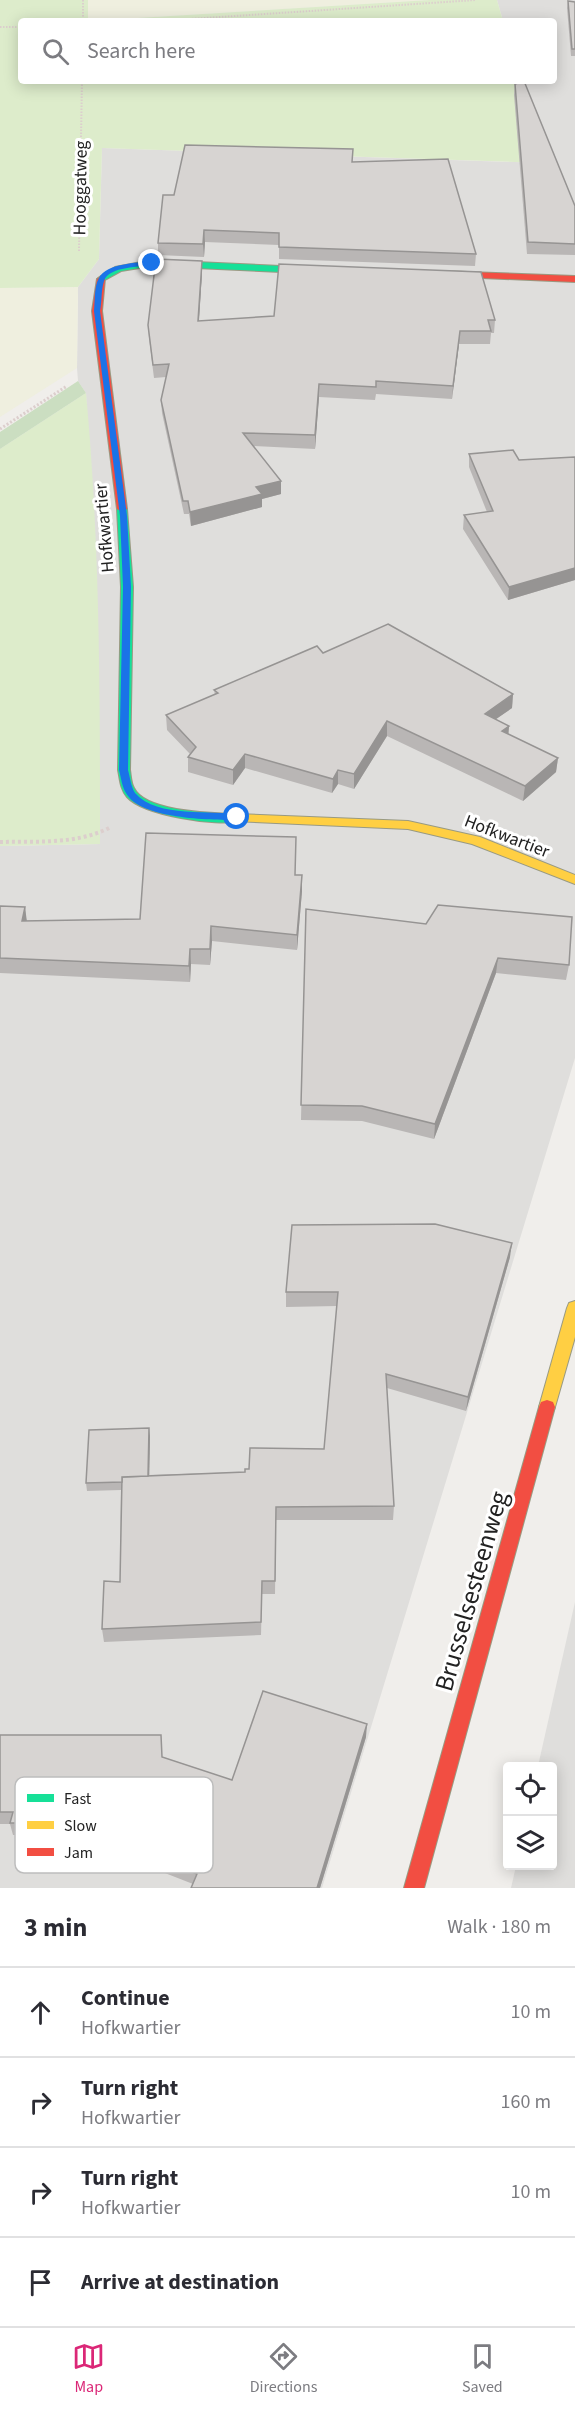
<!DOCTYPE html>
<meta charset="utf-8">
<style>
:root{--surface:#fff;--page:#f2f2f3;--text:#2b2b33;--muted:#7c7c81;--line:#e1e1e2;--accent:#db2777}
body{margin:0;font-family:"Source Sans 3",sans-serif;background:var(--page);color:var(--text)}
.controls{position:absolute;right:18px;bottom:18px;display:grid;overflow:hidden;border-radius:6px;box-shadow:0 3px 15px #0003}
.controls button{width:54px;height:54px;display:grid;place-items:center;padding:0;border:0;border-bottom:2px solid var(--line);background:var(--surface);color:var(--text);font:30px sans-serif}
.stop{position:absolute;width:18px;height:18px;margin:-14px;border:4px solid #1a73e8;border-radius:50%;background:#fff}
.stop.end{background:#1a73e8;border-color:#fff;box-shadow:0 2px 6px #0008}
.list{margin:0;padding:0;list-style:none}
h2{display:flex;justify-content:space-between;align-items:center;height:78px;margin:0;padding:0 24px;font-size:26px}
h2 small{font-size:20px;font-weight:400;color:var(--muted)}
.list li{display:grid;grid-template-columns:39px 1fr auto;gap:18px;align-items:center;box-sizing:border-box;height:90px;padding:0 24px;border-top:2px solid var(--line)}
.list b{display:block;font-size:22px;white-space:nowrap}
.list p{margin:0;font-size:20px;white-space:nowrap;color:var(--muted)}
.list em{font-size:20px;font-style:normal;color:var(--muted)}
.icon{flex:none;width:33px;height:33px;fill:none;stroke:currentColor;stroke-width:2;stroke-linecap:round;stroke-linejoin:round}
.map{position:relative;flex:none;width:575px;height:1888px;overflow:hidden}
.search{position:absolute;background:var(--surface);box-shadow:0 3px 15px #0003;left:18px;right:18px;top:18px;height:66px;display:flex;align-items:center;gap:15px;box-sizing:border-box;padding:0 21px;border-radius:6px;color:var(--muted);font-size:22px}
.sheet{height:438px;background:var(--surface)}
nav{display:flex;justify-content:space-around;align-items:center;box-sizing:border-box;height:84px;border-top:2px solid var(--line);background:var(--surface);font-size:16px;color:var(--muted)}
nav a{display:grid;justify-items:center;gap:3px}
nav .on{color:var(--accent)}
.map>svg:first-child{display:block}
.residential{fill:#dfdedc}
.farmland{fill:#efefdf}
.grass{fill:#ddeccb}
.forest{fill:#cbdec1}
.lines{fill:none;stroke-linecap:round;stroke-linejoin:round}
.fast-casing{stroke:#999a82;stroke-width:2}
.slow-casing{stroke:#999a82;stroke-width:2}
.jam-casing{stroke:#999a82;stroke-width:2}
.path-far2{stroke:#dccecd;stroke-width:2;stroke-dasharray:1.5 1.5;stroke-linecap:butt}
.path-far1{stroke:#dccecd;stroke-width:3;stroke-dasharray:2 2;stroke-linecap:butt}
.path{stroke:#dccecd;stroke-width:4;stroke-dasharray:3 3;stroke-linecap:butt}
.fast{fill:#16e098;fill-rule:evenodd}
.slow{fill:#ffcf43;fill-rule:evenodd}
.jam{fill:#f24e42;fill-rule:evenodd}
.wall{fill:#b9b6b5}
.shaded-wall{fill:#969493}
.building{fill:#d7d4d2;stroke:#969493;stroke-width:1.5}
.route{fill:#1a73e8}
.labels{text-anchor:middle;stroke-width:6;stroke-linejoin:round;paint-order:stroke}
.far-street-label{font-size:18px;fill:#222;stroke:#fff}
.near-street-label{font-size:26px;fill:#222;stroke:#fff}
.key{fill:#fff;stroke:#bdbdbd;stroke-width:1.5}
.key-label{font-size:16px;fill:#222}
</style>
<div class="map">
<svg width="575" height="1888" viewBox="0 0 575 1888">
<rect width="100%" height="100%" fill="#f0eeeb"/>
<g class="residential">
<polygon points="497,0 575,0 575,1058 322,1888 0,1888 0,846 100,844 86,393 78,381 77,368 78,287 99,259 102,148 543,163 520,81 554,81 554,21 503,21"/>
<polygon points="575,1602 575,1888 511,1888 516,1866 552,1866 552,1766 538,1766"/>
</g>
<g class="farmland">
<polygon points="88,0 430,0 88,21"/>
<polygon points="78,287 77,368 0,417 0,288"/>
</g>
<g class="grass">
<polygon points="0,0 88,0 88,21 430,0 497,0 503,21 21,21 21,81 520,81 544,163 102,148 99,259 78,287 0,288"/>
<path d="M86 393C100 543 100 694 100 844L0 846V449Z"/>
</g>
<polygon class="forest" points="78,381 86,393 0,449 0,432"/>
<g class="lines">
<defs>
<g id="fast">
<polygon points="152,260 324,268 328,271 324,274 152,266 121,271 101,282 97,279 115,267"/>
<path d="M122 506 127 509 133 587 130 770C131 776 131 783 134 788 145 812 213 813 236 814L240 815 242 818 240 821C217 827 143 815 127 797 120 789 120 779 118 770L121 587 117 509Z"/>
</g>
<g id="slow">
<polygon points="236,814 408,821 480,837 575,875 575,884 472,844 408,829 232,821 230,818 232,815"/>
<polygon points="575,1301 575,1337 555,1407 553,1412 547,1414 541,1412 539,1407 567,1308 569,1303"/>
</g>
<g id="jam">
<polygon points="439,271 575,276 575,282 436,276 436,272"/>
<polygon points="101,276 105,279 102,311 127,509 122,512 117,509 92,311 97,279"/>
<polygon points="547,1400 553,1402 555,1407 424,1888 404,1888 539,1407 541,1402"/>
</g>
</defs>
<use href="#fast" class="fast-casing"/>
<use href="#slow" class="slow-casing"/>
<use href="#jam" class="jam-casing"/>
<g class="path-far2">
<polyline points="83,0 83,21"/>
<polyline points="159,21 476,0"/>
<polyline points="0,27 21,27"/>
<polyline points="79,251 82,81"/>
</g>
<polyline class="path-far1" points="0,429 67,386"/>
<path class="path" d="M0 842C37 841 77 845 111 827"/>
<use href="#fast" class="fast"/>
<use href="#slow" class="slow"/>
<use href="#jam" class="jam"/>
</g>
<g class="wall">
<polygon points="568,1 575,2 575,56 571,56 567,8"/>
<polygon points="515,84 575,206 575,255 527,254 514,95"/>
<polygon points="353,162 476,254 475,266 279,259 279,245 205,242 204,257 158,255 158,243 174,195"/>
<polygon points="202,261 202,273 199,321 495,320 494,333 491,333 490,344 459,344 452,399 376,394 375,400 319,397 315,449 254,446 281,494 262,499 262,507 191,526 189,514 184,514 162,413 161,400 166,377 154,378 149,338 148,325"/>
<polygon points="469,454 519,460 575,457 575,580 508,600 463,529 464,515 487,512 469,467"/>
<polygon points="323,653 513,694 512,708 496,719 509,726 508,735 558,758 556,772 523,801 387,736 354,789 338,784 332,793 245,768 233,785 188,772 188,757 190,754 167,730 166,715 215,695 214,690"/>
<polygon points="295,875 302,875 302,891 297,950 212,941 210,965 191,964 190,982 0,973 0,906 25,907 26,921 140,919"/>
<polygon points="306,909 569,965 566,980 496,973 434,1139 362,1121 301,1120"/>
<polygon points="510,1257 466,1411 387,1388 394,1506 393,1520 276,1520 275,1594 262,1594 261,1635 104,1642 102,1629 120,1582 121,1490 87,1491 86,1483 150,1436 149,1475 245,1472 249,1469 324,1449 337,1306 286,1307 286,1292"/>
<polygon points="0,1735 163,1757 232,1780 366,1737 320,1888 191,1888 193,1884 124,1857 76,1856 74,1844 75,1835 13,1835 10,1824 0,1824"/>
</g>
<g class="shaded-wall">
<polygon points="204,230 205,242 204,257 203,244"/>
<polygon points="202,261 202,273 198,334 198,321"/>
<polygon points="460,331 459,344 452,399 453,386"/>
<polygon points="319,384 319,397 315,449 315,435"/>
<polygon points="281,481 281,494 262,499 262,507 191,526 190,512 256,487"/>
<polygon points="575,568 575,580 508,600 509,587"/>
<polygon points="513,694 512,708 483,728 485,714"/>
<polygon points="387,721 387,736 354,789 354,774"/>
<polygon points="509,726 508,740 502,731"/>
<polygon points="245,754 245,768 233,785 233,770"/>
<polygon points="558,758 556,772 523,801 525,786"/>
<polygon points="338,770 338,784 332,793 333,779"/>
<polygon points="302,875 302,891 297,950 297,935"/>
<polygon points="25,907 27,922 22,921"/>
<polygon points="211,926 212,941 210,965 210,949"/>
<polygon points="190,949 191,964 190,982 189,966"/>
<polygon points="498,958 496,973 434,1139 435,1124"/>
<polygon points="512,1243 510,1257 466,1411 468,1397"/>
<polygon points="149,1428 150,1436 149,1489 148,1481"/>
<polygon points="367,1724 366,1737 320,1888 317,1888"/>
</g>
<g class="building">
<polygon points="568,1 575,2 575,49 572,49"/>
<polygon points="524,81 575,206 575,244 528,242 515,84"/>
<polygon points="185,145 353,149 352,162 448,159 476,254 279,247 279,233 204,230 203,244 158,243 163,195 174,195"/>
<polygon points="156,259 202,261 198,321 274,316 279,264 481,272 495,320 488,320 491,331 460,331 453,386 376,381 376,387 319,384 315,435 243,433 281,481 256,487 262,494 190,512 188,501 183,501 161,400 169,364 153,365 148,325"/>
<polygon points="513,450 519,460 575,457 575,568 509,587 464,515 493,511 469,454"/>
<polygon points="388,624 513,694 485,714 509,726 502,731 558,758 525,786 387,721 354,774 338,770 333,779 245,754 233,770 188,757 196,747 166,715 218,693 214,690 317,646 323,653"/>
<polygon points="146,833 296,837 295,875 302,875 297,935 211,926 210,949 190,949 189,966 0,958 0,906 25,907 22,921 140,919"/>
<polygon points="438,905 572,917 569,965 498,958 435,1124 362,1106 301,1105 306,909 426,924"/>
<polygon points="435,1224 512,1243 468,1397 386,1374 394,1506 276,1507 275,1581 262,1581 261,1622 102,1629 104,1581 120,1582 122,1477 245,1472 245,1469 249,1469 250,1448 324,1449 338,1292 286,1292 292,1225"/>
<polygon points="149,1428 148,1476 122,1477 122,1482 86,1483 89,1430"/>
<polygon points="263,1691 367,1724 317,1888 191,1888 197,1874 122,1845 74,1844 76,1823 10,1823 13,1812 0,1812 0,1735 161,1735 162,1757 232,1780"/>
</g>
<path class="route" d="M152 261 154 265C141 267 109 266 104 281 101 290 102 302 100 311L127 516 131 587 128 770C130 777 131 787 135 793 158 819 211 809 240 815L242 817 237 820C210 820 140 819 126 793 122 787 121 777 119 770L123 587 120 516 94 311C95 301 94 286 99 278 107 263 137 263 152 261Z"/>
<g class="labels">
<g class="far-street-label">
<text transform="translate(80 188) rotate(-89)" y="6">Hooggatweg</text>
<text transform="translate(104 528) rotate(-95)" y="6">Hofkwartier</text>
<text transform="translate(507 836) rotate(21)" y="6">Hofkwartier</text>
</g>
<g class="near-street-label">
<text transform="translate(471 1591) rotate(-74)" y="9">Brusselsesteenweg</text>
</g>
</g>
<rect x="15" y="1777" width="198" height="96" rx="9" class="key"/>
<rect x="27" y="1794" width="27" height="8" fill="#16e098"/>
<rect x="27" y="1821" width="27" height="8" fill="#ffcf43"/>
<rect x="27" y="1848" width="27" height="8" fill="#f24e42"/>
<g class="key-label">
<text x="64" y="1804">Fast</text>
<text x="64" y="1831">Slow</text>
<text x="64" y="1858">Jam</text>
</g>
</svg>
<div class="controls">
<button><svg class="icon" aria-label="locate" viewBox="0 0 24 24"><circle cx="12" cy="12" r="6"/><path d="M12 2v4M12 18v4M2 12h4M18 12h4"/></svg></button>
<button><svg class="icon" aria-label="layers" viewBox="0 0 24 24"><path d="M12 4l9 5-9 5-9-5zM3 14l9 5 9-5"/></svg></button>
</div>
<div class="stop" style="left:237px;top:817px"></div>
<div class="stop end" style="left:152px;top:263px"></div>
<div class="search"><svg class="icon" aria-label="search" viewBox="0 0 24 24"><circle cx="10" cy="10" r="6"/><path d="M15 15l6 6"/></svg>Search here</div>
</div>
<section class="sheet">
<h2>3 min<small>Walk · 180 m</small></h2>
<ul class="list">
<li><svg class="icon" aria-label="ahead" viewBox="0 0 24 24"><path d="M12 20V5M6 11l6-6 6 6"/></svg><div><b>Continue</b><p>Hofkwartier</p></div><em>10 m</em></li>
<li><svg class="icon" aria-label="right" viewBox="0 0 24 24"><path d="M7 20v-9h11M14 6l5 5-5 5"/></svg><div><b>Turn right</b><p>Hofkwartier</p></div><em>160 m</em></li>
<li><svg class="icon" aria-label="right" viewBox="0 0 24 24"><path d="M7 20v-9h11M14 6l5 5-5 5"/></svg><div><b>Turn right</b><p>Hofkwartier</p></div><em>10 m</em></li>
<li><svg class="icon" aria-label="arrive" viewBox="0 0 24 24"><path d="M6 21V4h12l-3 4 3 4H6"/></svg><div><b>Arrive at destination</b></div></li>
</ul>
</section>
<nav>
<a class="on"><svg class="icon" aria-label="map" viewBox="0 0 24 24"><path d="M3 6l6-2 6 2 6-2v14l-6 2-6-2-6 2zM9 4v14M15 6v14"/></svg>Map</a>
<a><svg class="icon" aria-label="directions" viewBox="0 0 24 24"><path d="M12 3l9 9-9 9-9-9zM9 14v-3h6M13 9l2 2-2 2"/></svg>Directions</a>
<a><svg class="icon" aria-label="saved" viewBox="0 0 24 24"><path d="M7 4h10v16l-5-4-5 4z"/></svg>Saved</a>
</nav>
